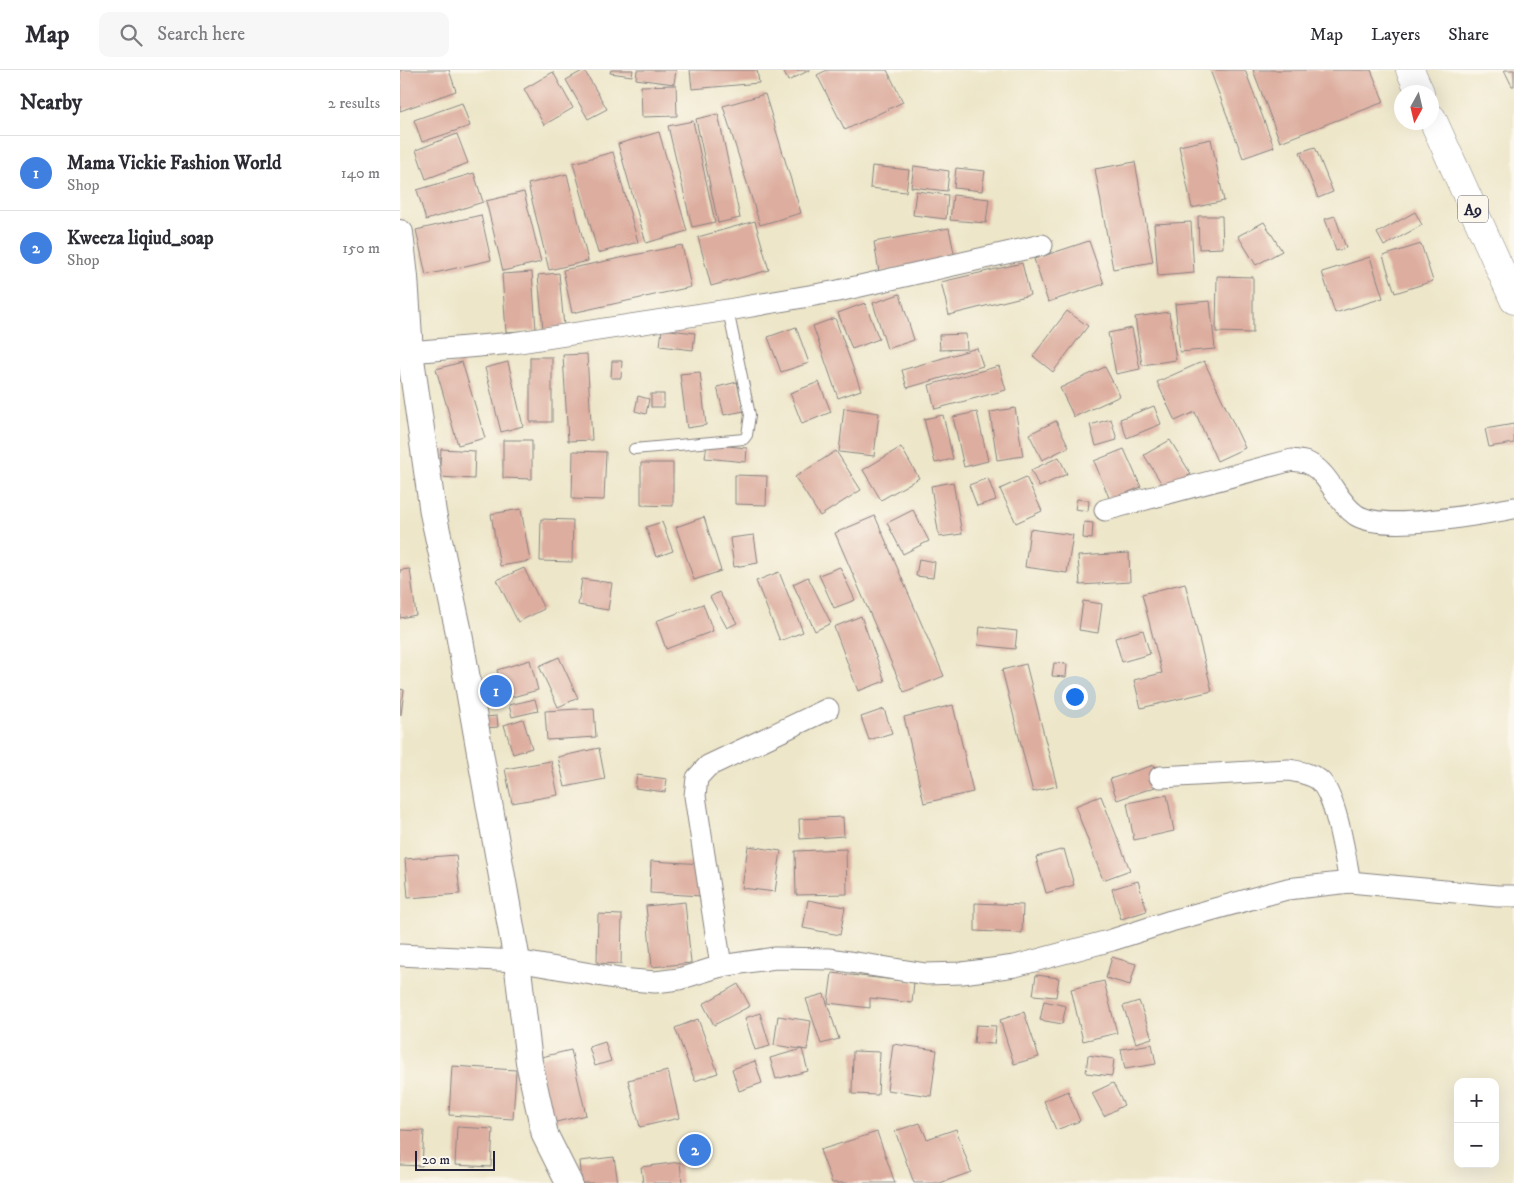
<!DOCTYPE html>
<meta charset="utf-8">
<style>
:root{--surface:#fff;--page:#f7f7f7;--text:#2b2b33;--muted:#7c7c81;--line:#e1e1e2;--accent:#db2777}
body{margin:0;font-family:"IM FELL DW Pica",serif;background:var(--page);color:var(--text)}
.controls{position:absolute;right:15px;bottom:15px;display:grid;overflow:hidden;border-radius:10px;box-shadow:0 5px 20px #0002}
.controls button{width:45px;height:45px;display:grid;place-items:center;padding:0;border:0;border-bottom:1px solid var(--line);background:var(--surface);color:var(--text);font:25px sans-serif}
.compass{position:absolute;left:994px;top:15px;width:45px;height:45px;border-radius:50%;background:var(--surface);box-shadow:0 5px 20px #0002;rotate:188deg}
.scale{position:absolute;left:15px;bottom:12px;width:80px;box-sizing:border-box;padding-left:5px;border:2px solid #22223b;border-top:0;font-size:14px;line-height:18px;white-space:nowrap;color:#22223b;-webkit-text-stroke:4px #fbf7ec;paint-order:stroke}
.you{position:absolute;left:674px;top:626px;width:18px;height:18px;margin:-12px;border:4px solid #fff;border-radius:50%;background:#1a73e8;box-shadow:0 0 0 8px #1a73e833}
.badge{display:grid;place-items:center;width:32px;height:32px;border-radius:50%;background:var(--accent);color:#fff;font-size:16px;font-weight:700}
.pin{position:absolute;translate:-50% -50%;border:2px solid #fff;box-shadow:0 1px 5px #0006}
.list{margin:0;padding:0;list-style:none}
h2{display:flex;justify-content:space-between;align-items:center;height:65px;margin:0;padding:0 20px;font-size:21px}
h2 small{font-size:16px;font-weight:400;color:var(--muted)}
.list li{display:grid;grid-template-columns:32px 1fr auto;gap:15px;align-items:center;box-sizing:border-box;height:75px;padding:0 20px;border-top:1px solid var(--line)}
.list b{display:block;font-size:19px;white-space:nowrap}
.list p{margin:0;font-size:16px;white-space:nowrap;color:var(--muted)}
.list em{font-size:16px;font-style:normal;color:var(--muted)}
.icon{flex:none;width:28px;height:28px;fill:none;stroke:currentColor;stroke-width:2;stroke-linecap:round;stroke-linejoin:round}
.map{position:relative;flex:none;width:1114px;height:1113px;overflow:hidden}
header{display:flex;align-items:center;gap:30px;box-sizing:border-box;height:70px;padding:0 25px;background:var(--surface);border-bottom:1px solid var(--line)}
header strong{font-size:24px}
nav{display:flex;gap:28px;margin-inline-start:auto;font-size:18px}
.search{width:350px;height:45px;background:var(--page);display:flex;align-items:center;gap:12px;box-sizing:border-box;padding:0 18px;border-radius:10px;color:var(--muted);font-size:19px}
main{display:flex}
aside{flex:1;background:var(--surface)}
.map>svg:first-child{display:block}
.building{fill:#ddad9f}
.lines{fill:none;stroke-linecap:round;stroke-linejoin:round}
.service-casing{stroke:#888482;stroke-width:12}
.minor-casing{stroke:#888482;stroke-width:23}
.tertiary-casing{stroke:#888482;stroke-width:28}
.primary-casing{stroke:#888482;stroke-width:29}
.service{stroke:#fff;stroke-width:10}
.minor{stroke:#fff;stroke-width:21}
.tertiary{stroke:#fff;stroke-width:26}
.primary{stroke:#fff;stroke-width:28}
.labels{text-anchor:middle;stroke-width:4;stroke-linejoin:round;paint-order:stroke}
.shield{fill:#fbf7ec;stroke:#636270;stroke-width:1}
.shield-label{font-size:16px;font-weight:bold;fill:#22223b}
</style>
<header>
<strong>Map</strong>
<div class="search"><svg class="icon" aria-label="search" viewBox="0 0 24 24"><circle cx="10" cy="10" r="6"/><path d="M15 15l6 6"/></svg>Search here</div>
<nav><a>Map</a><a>Layers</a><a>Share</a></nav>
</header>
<main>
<aside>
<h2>Nearby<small>2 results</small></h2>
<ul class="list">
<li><span class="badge" style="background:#3f7fe0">1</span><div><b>Mama Vickie Fashion World</b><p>Shop</p></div><em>140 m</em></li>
<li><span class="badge" style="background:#3f7fe0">2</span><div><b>Kweeza liqiud_soap</b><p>Shop</p></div><em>150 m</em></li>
</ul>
</aside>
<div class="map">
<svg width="1114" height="1113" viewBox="0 0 1114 1113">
<rect width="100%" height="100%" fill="#fbf7ec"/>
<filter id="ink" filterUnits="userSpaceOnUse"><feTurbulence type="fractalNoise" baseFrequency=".02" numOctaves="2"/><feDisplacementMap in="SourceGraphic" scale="10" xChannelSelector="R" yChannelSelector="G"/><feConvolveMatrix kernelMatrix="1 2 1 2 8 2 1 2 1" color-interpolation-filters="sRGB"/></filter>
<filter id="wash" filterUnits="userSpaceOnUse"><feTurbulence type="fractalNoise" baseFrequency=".0096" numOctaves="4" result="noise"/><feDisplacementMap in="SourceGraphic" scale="20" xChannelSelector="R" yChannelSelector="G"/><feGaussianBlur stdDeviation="1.12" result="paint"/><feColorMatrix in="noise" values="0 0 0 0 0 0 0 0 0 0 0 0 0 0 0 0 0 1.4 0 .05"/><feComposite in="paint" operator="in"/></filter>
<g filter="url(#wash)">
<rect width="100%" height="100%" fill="#ede6c9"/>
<g id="blocks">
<g class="building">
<polygon points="0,0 49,0 56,21 0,41"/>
<polygon points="184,0 207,39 188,49 166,10"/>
<polygon points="211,0 233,0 232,6 210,3"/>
<polygon points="237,0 276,0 274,14 236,9"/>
<polygon points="290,0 357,0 359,13 292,19"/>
<polygon points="383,0 410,0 388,11"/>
<polygon points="427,0 487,0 503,32 445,60 417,5"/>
<polygon points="810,0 845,0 874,77 843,88"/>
<polygon points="853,0 971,0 984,32 880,72"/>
<polygon points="1104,0 1114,0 1114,16 1112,16"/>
<polygon points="153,2 173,38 144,55 124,19"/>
<polygon points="276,15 277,46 242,47 241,16"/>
<polygon points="365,24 401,143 360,155 323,36"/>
<polygon points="62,33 70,56 22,72 14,50"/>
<polygon points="318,44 340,148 318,153 296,49"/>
<polygon points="293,51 315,152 292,157 268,56"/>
<polygon points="259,62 287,161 246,173 218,74"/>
<polygon points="57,64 68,93 26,109 16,80"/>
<polygon points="811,69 824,131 792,138 779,76"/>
<polygon points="915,77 933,122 918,128 900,82"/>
<polygon points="213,82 238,172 198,183 173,93"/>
<polygon points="735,92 753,192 713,199 695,99"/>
<polygon points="472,96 509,100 506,122 470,118"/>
<polygon points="514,96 549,101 547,121 511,117"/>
<polygon points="556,98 585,101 582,121 554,118"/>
<polygon points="74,103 83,132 26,150 17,120"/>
<polygon points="167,104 188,191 149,200 128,114"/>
<polygon points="516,121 548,125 546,149 513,145"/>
<polygon points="124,122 141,192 103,201 86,131"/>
<polygon points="553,125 589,129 586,153 550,150"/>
<polygon points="1015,142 1022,155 984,176 977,163"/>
<polygon points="81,145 91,190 26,205 16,160"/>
<polygon points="798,146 822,146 823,178 799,179"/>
<polygon points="935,146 946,178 936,181 925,149"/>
<polygon points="355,151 369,200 311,216 298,167"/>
<polygon points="791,152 794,203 758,206 754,154"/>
<polygon points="864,152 882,181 856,195 838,166"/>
<polygon points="549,158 555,188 479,202 474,172"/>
<polygon points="689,171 704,214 648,232 634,189"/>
<polygon points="1021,174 1033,211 995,223 983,186"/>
<polygon points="282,175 291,217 172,243 163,200"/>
<polygon points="970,187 983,228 935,243 922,202"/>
<polygon points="622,193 630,225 549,245 541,212"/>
<polygon points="132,202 136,260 106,262 102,204"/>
<polygon points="159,203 164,257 143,259 138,205"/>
<polygon points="817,206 853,207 853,263 816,262"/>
<polygon points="500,224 514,270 487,279 473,233"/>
<polygon points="810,231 815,279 780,282 775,234"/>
<polygon points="465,233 479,269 452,279 438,243"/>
<polygon points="667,241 688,256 653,302 633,286"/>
<polygon points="769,242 776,290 742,295 735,247"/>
<polygon points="435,248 461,320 438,328 413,256"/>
<polygon points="396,257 409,293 381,302 368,267"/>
<polygon points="732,258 740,299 716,304 708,263"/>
<polygon points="262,259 295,263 293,280 260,276"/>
<polygon points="566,264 567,279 540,280 539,265"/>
<polygon points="577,278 583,296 507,318 502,300"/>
<polygon points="187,284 192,370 168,371 163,285"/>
<rect x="130" y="287" width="22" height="65"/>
<polygon points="212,291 222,291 221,308 211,308"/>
<polygon points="804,291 845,378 817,391 795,342 775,351 757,312"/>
<polygon points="62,292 85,368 58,375 36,299"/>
<polygon points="108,292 123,356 101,362 85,298"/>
<polygon points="599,296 606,320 535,339 529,315"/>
<polygon points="705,297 720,326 674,347 660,318"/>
<polygon points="300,302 306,355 287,358 280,304"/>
<polygon points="337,312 344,341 324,345 317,317"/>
<polygon points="419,312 431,342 402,354 390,323"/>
<rect x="251" y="324" width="13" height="13"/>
<polygon points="238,326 249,329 246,344 235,341"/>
<polygon points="754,336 761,354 727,368 720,349"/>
<polygon points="444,338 479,343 474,386 439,382"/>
<polygon points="615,338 623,386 597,390 590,342"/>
<polygon points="577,342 588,391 564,397 553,347"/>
<polygon points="543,345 553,389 535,393 524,349"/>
<polygon points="711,349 717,370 696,376 690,355"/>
<polygon points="656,351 669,377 642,390 629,364"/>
<polygon points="1114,354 1114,373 1089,377 1085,359"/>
<polygon points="103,370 132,370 132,409 103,408"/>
<polygon points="770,370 791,404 765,419 744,385"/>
<polygon points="307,374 347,378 346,392 305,388"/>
<polygon points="501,377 519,408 481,430 463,400"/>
<polygon points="41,379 75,381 74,409 39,407"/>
<polygon points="724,379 741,417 710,430 694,391"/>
<polygon points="173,381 206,382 204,430 172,429"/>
<polygon points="436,381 461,420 420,446 395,407"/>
<polygon points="659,387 667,404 639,417 631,400"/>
<polygon points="241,393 273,393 273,436 241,435"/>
<polygon points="335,405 367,406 366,435 335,434"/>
<polygon points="626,407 642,441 616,453 600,419"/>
<polygon points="588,408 596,430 577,436 569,415"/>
<polygon points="553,412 562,464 539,467 531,416"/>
<polygon points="677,429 689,431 688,441 675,439"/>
<polygon points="121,439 130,491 100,496 91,444"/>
<polygon points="513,440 529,471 503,484 487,453"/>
<polygon points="475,446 544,606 504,622 435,463"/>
<polygon points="304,447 321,501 294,510 276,457"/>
<polygon points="141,449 173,450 172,492 140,491"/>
<polygon points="262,452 273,481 256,487 246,457"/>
<polygon points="684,452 693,453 692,469 683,468"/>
<polygon points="630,459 673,465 667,503 625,497"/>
<polygon points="354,465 358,493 334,497 330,468"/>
<polygon points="729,483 730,512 680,515 678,486"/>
<polygon points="519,489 535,492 533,508 516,506"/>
<polygon points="440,497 455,530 434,538 419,505"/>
<polygon points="124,498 144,539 118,552 97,510"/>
<polygon points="10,499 16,545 0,548 0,500"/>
<polygon points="379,502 403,562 380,571 356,511"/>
<polygon points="408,507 431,553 415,561 393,514"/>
<polygon points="182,509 212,513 208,540 178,535"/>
<polygon points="785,513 812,621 741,638 734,610 762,603 742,524"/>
<polygon points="319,522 337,553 327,558 310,527"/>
<polygon points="683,531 702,534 698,563 679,560"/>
<polygon points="303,534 313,561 266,579 256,551"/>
<polygon points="461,546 485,611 458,621 434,557"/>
<polygon points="580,557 617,561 615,579 578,575"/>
<polygon points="743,560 750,584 722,592 715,568"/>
<polygon points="159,587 178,628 158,637 139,596"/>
<polygon points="130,590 138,620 105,629 97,600"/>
<polygon points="654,593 667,594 666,607 652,606"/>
<polygon points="626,594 657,716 633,722 602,600"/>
<polygon points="0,619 4,620 1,645 0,645"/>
<polygon points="135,629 138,641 112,647 109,635"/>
<polygon points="553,635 573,722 524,733 504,647"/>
<polygon points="194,638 196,667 147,670 145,641"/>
<polygon points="484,639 492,663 469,670 461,647"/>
<polygon points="97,646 98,657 85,658 84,647"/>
<polygon points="123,649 132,678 113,684 104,655"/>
<polygon points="199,678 205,709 165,717 158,687"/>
<polygon points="151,691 158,725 112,733 105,699"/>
<polygon points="754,695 761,715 717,730 710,709"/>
<polygon points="237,705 267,709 265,722 235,718"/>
<polygon points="767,725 774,761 734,770 727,733"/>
<polygon points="701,726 730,800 703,810 675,736"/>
<polygon points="443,747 444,766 400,769 399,749"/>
<polygon points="348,776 381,781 375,822 342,818"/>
<polygon points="446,779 447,824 396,825 395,781"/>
<polygon points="664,779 674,815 646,823 636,787"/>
<polygon points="56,785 60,824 8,828 5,789"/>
<polygon points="251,791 304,794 302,826 250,823"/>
<polygon points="738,811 747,841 721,849 712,819"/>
<polygon points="408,830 445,837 440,865 403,858"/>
<polygon points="285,832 291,893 252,897 246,836"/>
<polygon points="575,833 623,835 622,863 575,861"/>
<polygon points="198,844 222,845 221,894 197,893"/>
<polygon points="712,887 736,894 730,915 706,908"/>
<polygon points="432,903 514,912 512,933 470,928 470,938 428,933"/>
<polygon points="636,905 659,908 656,927 633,925"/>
<polygon points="704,911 717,963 683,971 671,919"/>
<polygon points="338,914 350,936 314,955 303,934"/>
<polygon points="424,924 439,969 421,974 406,929"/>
<polygon points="644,931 666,936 662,954 640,950"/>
<polygon points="739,931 752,968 736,973 723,936"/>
<polygon points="624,942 639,987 614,994 600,950"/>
<polygon points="360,943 370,976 355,980 345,948"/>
<polygon points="378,946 411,951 407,980 374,975"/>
<polygon points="298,949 318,1003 295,1011 275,958"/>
<polygon points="576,955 596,956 594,974 574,973"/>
<polygon points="205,972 211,991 195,996 189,977"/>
<polygon points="493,974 537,980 531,1026 487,1020"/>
<polygon points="752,974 756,994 725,999 721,979"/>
<polygon points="402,979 408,1001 376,1009 370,988"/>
<polygon points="171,980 186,1045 152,1053 137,988"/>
<polygon points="453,981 480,982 478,1025 452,1024"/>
<polygon points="688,985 714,989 712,1006 686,1003"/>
<polygon points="355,991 362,1013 339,1021 332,999"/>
<polygon points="52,996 116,1000 113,1049 49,1045"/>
<polygon points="268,1001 279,1048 240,1057 228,1010"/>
<polygon points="713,1013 724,1035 704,1046 692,1023"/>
<polygon points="668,1021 680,1051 656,1060 644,1031"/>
<polygon points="520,1053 527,1069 556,1059 571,1102 540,1113 514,1113 495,1061"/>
<polygon points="57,1057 93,1059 91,1097 55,1095"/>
<polygon points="0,1060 24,1061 22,1096 0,1095"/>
<polygon points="477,1062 495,1113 432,1113 420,1080"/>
<polygon points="214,1087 218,1113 182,1113 180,1091"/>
<polygon points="280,1092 282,1113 243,1113 241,1097"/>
</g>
</g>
</g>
<g filter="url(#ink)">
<use href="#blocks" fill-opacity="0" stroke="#888482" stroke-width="1"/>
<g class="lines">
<defs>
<polyline id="service" points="234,379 344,369 347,365 350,345 328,240"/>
<g id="minor">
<polyline points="10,282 113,273 328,240 438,221 642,175"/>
<path d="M705 440 892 390C897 391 906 391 910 394 930 405 937 432 956 445 984 463 1080 444 1114 438"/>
<path d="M760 707 889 700C899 702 914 704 921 712 937 730 945 787 950 812"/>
<polyline points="0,885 117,891 220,909 255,912 279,909 321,896 375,888 431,889 526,904 562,903 615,896 712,870 771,851 887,819 950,812 1097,826 1114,826"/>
<polyline points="321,896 295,726 297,708 308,696 428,639"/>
</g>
<polyline id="tertiary" points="0,163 5,207 10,282 33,443 58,558 117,891 129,992 145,1065 169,1113"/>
<g id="primary">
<polyline points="1010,0 1020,22"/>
<polyline points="1032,48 1114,230"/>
</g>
</defs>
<use href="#service" class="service-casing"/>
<use href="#minor" class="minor-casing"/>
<use href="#tertiary" class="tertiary-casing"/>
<use href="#primary" class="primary-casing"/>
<use href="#service" class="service"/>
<use href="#minor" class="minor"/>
<use href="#tertiary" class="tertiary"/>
<use href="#primary" class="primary"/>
</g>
</g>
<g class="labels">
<rect class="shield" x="1058" y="125.5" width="30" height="27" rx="4"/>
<g class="shield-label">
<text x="1073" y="145">A9</text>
</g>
</g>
</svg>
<div class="controls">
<button>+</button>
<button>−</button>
</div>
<svg class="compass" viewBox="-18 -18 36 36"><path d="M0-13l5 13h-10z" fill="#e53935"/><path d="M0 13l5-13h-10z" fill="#7c7c81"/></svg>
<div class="scale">20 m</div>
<div class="you"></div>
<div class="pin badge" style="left:96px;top:621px;background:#3f7fe0">1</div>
<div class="pin badge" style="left:295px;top:1080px;background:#3f7fe0">2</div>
</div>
</main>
